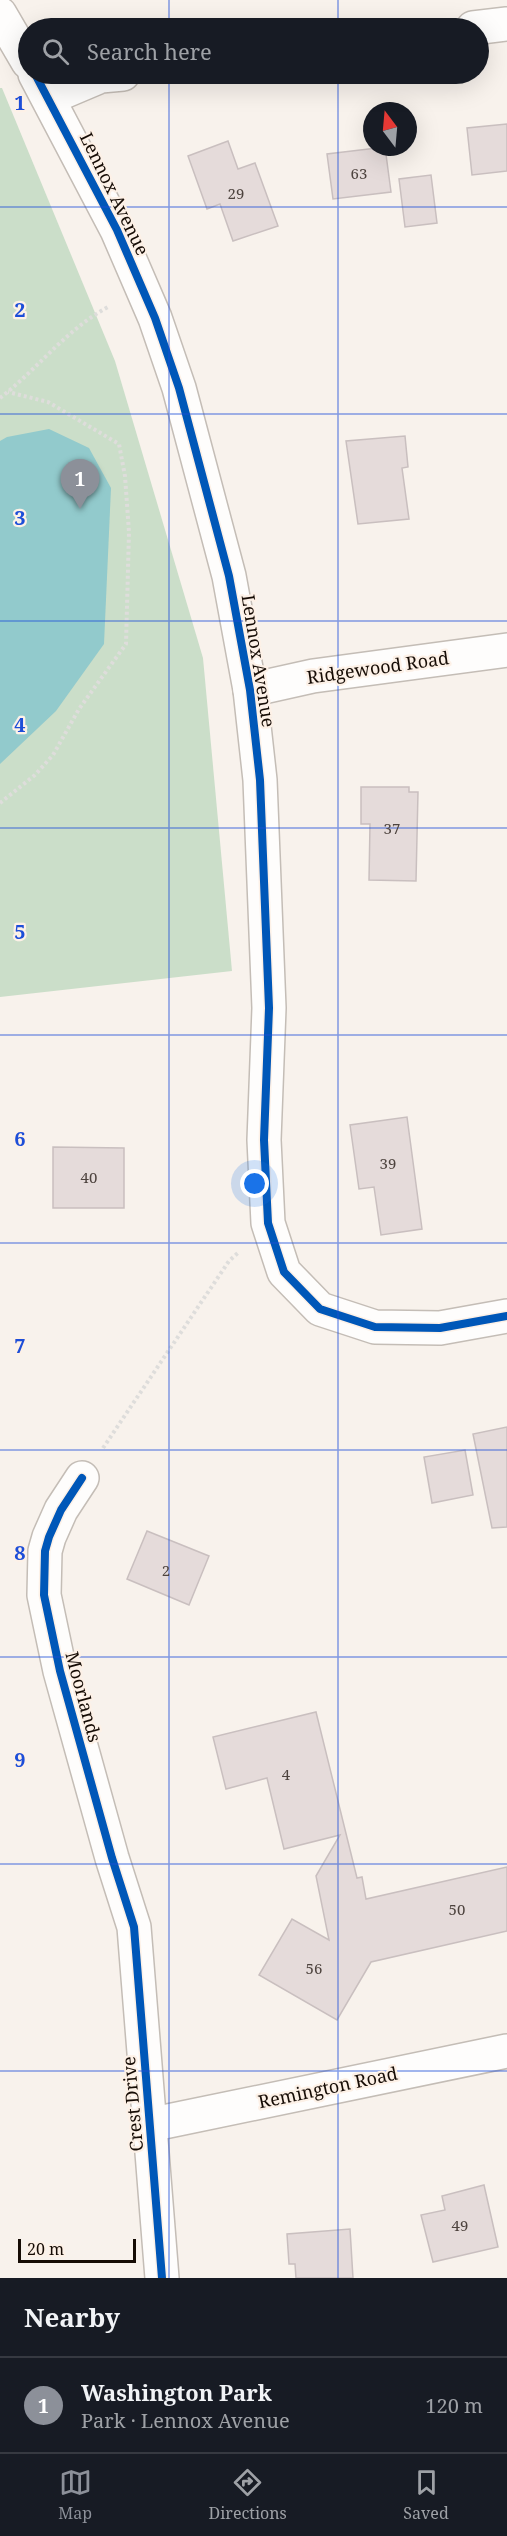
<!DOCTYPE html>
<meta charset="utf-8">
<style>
:root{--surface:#171b24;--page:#20242c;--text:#f1f3f6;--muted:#9ea1a6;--line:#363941;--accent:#8c9099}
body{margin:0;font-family:"Noto Serif",serif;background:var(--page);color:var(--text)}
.compass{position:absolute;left:363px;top:102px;width:54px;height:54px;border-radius:50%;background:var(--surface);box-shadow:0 6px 24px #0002;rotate:344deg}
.scale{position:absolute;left:18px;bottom:15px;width:118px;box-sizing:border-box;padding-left:6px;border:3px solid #160c05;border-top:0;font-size:16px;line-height:21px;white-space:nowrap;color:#160c05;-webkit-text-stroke:4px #fdf1e7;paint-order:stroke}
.you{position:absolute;left:255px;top:1184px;width:21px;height:21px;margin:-15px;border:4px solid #fff;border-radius:50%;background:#1a73e8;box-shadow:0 0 0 9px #1a73e833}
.badge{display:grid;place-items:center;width:39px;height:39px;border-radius:50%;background:var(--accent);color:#fff;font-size:20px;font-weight:700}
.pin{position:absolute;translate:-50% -50px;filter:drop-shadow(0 2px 3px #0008)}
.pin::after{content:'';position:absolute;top:32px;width:21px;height:18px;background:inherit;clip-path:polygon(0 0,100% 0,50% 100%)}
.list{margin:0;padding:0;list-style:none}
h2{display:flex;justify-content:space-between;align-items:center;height:78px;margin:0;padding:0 24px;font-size:26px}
h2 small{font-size:20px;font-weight:400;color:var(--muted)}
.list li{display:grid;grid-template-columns:39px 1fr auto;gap:18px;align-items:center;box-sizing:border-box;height:96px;padding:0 24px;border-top:2px solid var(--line)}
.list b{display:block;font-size:22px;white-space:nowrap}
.list p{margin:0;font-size:20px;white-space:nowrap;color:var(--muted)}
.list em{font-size:20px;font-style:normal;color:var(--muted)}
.icon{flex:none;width:33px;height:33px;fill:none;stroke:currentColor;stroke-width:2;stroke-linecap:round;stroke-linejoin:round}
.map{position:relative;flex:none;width:507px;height:2278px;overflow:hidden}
.search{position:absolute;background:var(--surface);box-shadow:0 6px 24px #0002;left:18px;right:18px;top:18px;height:66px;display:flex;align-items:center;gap:15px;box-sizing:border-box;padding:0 21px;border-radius:33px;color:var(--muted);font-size:22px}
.sheet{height:174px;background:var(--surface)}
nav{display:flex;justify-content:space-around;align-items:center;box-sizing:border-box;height:84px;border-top:2px solid var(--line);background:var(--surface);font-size:16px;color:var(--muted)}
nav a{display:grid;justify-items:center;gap:3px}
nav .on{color:var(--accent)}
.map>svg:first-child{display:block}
.green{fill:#cbdec9}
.water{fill:#92cacc}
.building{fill:#e5dbda;stroke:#c9bfbf;stroke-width:1.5}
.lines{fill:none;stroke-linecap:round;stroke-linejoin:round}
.minor-casing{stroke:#c4bdb6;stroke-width:36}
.path{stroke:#dedddb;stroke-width:4;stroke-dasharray:3 3;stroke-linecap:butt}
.minor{stroke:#fefdfc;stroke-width:33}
.cycleway-casing{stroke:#fdf1e7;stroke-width:11}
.cycleway{stroke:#0057b8;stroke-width:8}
.grid{fill:none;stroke:#1d4ed8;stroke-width:1.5;stroke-opacity:0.55}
.labels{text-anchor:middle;stroke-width:4.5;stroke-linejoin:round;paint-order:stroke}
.number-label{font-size:15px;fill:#4d433e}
.street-label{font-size:18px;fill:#160c05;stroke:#fdf1e7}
.grid-label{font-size:20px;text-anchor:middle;font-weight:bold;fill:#1d4ed8;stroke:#fdf1e7;stroke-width:4.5;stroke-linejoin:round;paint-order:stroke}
</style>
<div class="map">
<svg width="507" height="2278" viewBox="0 0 507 2278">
<rect width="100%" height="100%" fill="#f8f2ec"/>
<polygon class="green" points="0,88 2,88 115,361 203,658 232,971 0,997"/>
<polygon class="water" points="49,429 89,448 111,488 104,644 56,711 0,764 0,441 7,437"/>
<g class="building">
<polygon points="507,124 507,171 472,175 467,128"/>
<polygon points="228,141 238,169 255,163 278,226 233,241 220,204 207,209 188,156"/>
<polygon points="385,147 391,192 333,199 327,154"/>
<polygon points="431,175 437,223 405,227 399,179"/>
<polygon points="405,436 408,467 402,468 409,519 358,524 346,441"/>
<polygon points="361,787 409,787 409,792 418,792 416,881 369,880 370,824 361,824"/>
<polygon points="407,1117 422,1229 381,1235 374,1187 359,1189 350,1125"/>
<polygon points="53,1147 124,1148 124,1208 53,1208"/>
<polygon points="507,1427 507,1527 492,1528 473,1434"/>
<polygon points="465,1450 473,1495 432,1503 424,1457"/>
<polygon points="147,1531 209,1556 189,1605 127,1579"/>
<polygon points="316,1712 357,1878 362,1877 366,1899 507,1867 507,1931 371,1962 337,2020 259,1975 292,1919 329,1940 316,1876 340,1835 284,1849 267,1778 226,1789 213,1737"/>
<polygon points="484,2185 498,2247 433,2262 421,2215 445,2210 442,2196"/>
<polygon points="350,2229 353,2278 296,2278 295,2264 289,2264 287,2234"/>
</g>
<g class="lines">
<defs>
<g id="minor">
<polyline points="0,14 28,62"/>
<polyline points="473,28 507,24"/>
<polyline points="35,74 117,230 155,318 179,388 229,576 250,690 260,780 269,1008 264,1140 268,1223 284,1272 320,1309 375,1327 440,1328 507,1316"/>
<polyline points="49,98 101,76 123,74"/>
<polyline points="250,690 313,676 507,650"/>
<polyline points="82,1478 61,1510 49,1537 45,1551 44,1595 60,1671 112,1858 134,1927 162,2278"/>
<polyline points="149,2125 507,2051"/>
</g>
</defs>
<use href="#minor" class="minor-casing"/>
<g class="path">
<path d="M0 398C38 369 66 329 110 306"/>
<polyline points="0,803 35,775 53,755 79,709 126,644 129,532 125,476 119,444 48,402 8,392"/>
<polyline points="103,1448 229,1261 239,1252"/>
</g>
<use href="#minor" class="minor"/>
<defs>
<g id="cycleway">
<polyline points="35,74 117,230 155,318 179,388 229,576 250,690 260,780 269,1008 264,1140 268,1223 284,1272 320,1309 375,1327 440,1328 507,1316"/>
<polyline points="82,1478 61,1510 49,1537 45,1551 44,1595 60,1671 112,1858 134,1927 162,2278"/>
</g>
</defs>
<use href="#cycleway" class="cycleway-casing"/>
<use href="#cycleway" class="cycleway"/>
</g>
<path class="grid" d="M169 0V28M338 0V28M169 74V2278M338 74V2278M0 207H507M0 414H507M0 621H507M0 828H507M0 1035H507M0 1243H507M0 1450H507M0 1657H507M0 1864H507M0 2071H507"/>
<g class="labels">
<g class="number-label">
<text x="359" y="179">63</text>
<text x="236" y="199">29</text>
<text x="392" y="834">37</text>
<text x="388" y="1169">39</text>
<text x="89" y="1183">40</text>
<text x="166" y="1576">2</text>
<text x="286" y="1780">4</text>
<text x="457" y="1915">50</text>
<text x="314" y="1974">56</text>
<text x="460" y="2231">49</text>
</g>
<g class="street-label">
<text transform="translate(114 194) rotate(64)" y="6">Lennox Avenue</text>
<text transform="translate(258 661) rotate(81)" y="6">Lennox Avenue</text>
<text transform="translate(378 668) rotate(-8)" y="6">Ridgewood Road</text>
<text transform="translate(83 1697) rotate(75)" y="6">Moorlands</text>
<text transform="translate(328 2088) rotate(-12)" y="6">Remington Road</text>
<text transform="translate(133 2104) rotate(-95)" y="6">Crest Drive</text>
</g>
</g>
<g class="grid-label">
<text x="20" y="110">1</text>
<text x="20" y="317">2</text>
<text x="20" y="525">3</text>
<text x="20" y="732">4</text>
<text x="20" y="939">5</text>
<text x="20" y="1146">6</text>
<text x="20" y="1353">7</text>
<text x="20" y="1560">8</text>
<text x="20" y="1767">9</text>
</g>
</svg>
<svg class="compass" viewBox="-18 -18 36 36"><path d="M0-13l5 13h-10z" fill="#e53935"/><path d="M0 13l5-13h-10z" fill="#9ea1a6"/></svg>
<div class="scale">20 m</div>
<div class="you"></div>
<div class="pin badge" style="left:80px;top:509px">1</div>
<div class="search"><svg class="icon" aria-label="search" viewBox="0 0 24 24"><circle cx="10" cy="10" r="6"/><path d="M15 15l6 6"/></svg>Search here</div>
</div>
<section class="sheet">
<h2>Nearby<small></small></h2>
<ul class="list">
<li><span class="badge">1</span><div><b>Washington Park</b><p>Park · Lennox Avenue</p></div><em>120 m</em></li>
</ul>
</section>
<nav>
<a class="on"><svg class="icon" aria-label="map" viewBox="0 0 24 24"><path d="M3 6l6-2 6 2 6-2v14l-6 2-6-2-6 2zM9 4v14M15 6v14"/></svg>Map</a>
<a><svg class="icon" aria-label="directions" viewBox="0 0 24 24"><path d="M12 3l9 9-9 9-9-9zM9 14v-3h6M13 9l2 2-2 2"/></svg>Directions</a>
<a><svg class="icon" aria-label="saved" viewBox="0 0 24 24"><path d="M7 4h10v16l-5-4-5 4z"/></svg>Saved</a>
</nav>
